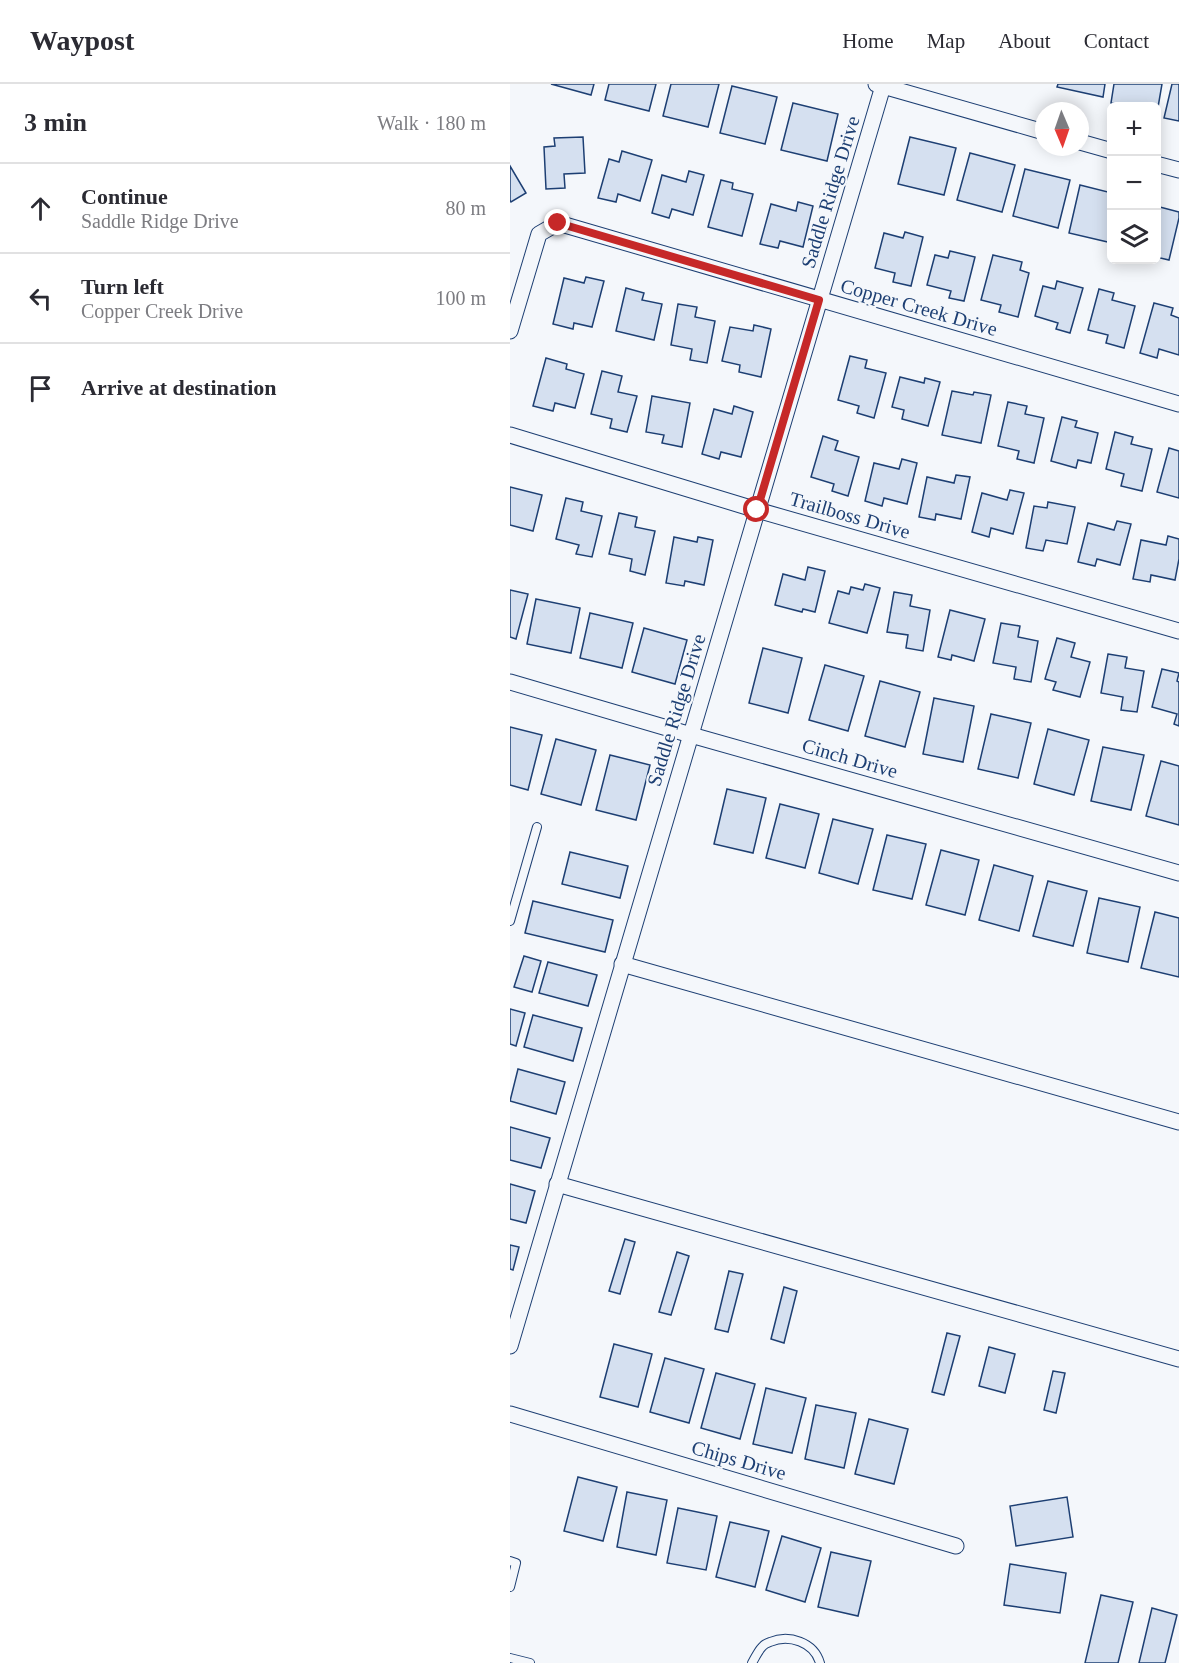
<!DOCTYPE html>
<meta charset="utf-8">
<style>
:root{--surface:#fff;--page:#f2f2f3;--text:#2b2b33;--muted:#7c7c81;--line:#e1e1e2}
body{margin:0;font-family:"Times New Roman",serif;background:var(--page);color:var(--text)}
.controls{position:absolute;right:18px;top:18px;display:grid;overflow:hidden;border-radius:9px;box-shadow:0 3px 15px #0003}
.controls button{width:54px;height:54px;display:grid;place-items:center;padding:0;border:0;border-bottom:2px solid var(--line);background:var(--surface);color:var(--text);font:30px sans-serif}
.compass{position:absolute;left:525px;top:18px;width:54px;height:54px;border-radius:50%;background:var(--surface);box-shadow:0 3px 15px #0003;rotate:178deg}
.stop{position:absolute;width:18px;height:18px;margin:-14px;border:4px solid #c62828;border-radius:50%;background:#fff}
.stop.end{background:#c62828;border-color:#fff;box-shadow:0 2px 6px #0008}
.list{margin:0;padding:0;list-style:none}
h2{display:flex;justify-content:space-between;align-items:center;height:78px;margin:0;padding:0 24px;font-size:26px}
h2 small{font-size:20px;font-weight:400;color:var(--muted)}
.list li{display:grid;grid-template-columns:39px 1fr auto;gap:18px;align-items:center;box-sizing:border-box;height:90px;padding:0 24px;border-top:2px solid var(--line)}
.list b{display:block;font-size:22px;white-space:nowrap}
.list p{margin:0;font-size:20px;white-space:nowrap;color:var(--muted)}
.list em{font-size:20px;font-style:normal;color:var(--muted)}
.icon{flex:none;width:33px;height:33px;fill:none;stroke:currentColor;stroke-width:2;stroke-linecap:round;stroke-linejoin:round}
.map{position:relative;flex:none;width:669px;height:1579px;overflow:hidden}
header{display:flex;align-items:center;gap:36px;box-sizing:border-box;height:84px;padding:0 30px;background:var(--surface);border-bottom:2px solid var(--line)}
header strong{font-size:28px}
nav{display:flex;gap:33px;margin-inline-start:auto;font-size:21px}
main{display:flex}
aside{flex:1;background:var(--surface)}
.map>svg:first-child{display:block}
.building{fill:#d5e0f0;stroke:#1d3f73;stroke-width:1.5}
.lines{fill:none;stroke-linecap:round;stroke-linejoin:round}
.lane-casing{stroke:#1d3f73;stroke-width:10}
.street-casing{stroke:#1d3f73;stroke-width:17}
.lane{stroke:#f4f7fb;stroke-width:8}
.street{stroke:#f4f7fb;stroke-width:15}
.route{stroke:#c62828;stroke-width:8}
.labels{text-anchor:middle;stroke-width:4.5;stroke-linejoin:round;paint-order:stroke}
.street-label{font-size:20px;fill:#1d3f73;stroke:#f4f7fb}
</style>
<header>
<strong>Waypost</strong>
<nav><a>Home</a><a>Map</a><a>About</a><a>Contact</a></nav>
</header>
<main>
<aside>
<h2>3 min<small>Walk · 180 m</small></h2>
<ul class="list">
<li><svg class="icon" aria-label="ahead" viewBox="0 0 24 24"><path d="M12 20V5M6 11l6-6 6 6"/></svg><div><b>Continue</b><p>Saddle Ridge Drive</p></div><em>80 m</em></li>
<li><svg class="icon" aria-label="left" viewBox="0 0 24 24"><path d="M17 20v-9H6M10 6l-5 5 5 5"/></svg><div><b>Turn left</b><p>Copper Creek Drive</p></div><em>100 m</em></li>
<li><svg class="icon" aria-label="arrive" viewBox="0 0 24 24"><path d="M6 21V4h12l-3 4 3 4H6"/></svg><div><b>Arrive at destination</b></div></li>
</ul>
</aside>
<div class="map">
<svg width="669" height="1579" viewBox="0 0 669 1579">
<rect width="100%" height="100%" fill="#f4f7fb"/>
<g class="building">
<polygon points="41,0 84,0 81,11"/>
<polygon points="99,0 146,0 139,27 95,16"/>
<polygon points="161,0 209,0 198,43 153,32"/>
<polygon points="548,0 595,0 593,13 547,3"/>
<polygon points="604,0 652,0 647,29 646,22 616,22 601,19"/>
<polygon points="662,0 669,0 669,37 654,34"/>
<polygon points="222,2 267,13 255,60 210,49"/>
<polygon points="283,19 328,30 317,77 271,66"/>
<polygon points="73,53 75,89 54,90 55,104 36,105 34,63 45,62 44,54"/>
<polygon points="400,53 446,64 434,111 388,100"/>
<polygon points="112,67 142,76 130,117 108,110 106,118 88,114 99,75 109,78"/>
<polygon points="460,69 505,81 492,128 447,116"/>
<polygon points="0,82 16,109 1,118 0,116"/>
<polygon points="515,85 560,96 548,144 503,132"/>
<polygon points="179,87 194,91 183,131 162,125 159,134 142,129 152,91 176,98"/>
<polygon points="211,96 223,99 222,105 243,110 232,152 198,143"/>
<polygon points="570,101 602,109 602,159 559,149"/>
<polygon points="288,118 303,122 293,163 270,157 268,164 250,160 261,120 286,127"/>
<polygon points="646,122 669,128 669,134 659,176 646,173"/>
<polygon points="395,148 413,153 401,202 383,198 385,189 365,184 374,149 393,154"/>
<polygon points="440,167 465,173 454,217 439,214 441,207 417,201 425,171 438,174"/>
<polygon points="483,171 512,178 510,186 519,189 508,233 489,228 491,221 471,216"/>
<polygon points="76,193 94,197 82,243 64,239 63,245 43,240 54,194 74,199"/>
<polygon points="547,197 573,204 560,249 546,245 548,239 525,232 533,202 545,205"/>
<polygon points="116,204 134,209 132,216 152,220 144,256 106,247"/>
<polygon points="589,205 604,209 602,216 625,222 614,264 596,259 598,251 578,246"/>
<polygon points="644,219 663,224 661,231 669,234 669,271 649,265 647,274 630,269"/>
<polygon points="168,220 187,223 185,233 205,237 197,279 180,276 182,265 161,261"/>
<polygon points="244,241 261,245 251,293 229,288 230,281 212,277 220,243 243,247"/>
<polygon points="340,272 357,276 355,284 376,289 364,334 347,329 349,322 328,316"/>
<polygon points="36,274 57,280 56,285 74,290 65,324 45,319 43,327 23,322"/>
<polygon points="92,287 112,292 108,308 127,312 117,348 100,344 102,335 81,330"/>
<polygon points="390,293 414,299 415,294 430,298 418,342 392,335 394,326 382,323"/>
<polygon points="442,307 463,311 464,308 481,311 471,359 432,351"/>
<polygon points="142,312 180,319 172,363 152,359 154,351 136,348"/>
<polygon points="498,318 517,322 515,330 534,334 524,379 507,375 509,367 488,362"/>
<polygon points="224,322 243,328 231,373 211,368 209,375 192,370 204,325 222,330"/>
<polygon points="552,333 567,337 565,343 588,349 581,379 568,376 566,384 541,377"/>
<polygon points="605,348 623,353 621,360 642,365 632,407 611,402 614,390 596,385"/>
<polygon points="313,352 328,357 325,366 349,373 338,412 322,407 324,400 301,393"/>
<polygon points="659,364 669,367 669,414 647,408"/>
<polygon points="392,375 407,379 397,420 374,414 372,422 355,417 364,379 389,385"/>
<polygon points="446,391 460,393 451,435 426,430 425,436 409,433 417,393 444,399"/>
<polygon points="0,403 32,411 23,447 0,441"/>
<polygon points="500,406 514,409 503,450 481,444 479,453 462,448 472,409 497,416"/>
<polygon points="56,414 73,418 71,427 92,432 82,473 66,470 69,461 46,455"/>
<polygon points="538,418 565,423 557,460 536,456 533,467 516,464 524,422 537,424"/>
<polygon points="109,429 127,433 125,443 145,447 135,491 120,487 122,475 99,470"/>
<polygon points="607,437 621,440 610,481 587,475 585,482 568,478 578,439 604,446"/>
<polygon points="658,452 669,455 669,475 665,496 641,491 640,498 623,495 631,456 656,461"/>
<polygon points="164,453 187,458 188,453 203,456 194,501 175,497 174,502 156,499"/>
<polygon points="298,483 315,487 305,528 293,525 292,528 265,521 273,490 295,496"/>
<polygon points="355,500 370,504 357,549 319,539 328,507 339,510 341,503 353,506"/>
<polygon points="0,506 18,510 6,555 0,553"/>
<polygon points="384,508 402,511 400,522 420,526 413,567 396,564 398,551 377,548"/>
<polygon points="26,515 70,524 61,569 17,560"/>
<polygon points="440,526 475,535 464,577 442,571 441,576 428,573"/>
<polygon points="80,529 123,539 112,584 70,574"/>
<polygon points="491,539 510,542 508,553 528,557 521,598 504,595 506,583 483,579"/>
<polygon points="134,544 177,556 165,600 122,588"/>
<polygon points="547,554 565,559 561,573 580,578 570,613 543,606 546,598 535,595"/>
<polygon points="253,564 292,574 278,629 239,619"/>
<polygon points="598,570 617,573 615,584 634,587 627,628 611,626 613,613 591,609"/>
<polygon points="315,581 354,592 338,647 299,636"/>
<polygon points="652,585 669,589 667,597 669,598 669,642 664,640 667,630 642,623"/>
<polygon points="370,597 410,608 395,663 355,652"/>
<polygon points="424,614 464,622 453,678 413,670"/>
<polygon points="481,630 521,639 508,694 468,685"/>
<polygon points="0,643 32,651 18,706 0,701"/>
<polygon points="538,645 579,656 564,711 524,700"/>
<polygon points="46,655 86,666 71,721 31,710"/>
<polygon points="593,663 634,671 621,726 581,717"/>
<polygon points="100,671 140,681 126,736 86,726"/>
<polygon points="651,677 669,682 669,741 636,732"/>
<polygon points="217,705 256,714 243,769 204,760"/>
<polygon points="270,720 309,730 295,784 256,774"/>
<polygon points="323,735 363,745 348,800 309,789"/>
<polygon points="377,751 416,760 402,815 363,806"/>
<polygon points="431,766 469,776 455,831 416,821"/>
<polygon points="60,768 118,782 110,814 52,800"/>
<polygon points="484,781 523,792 509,847 469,836"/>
<polygon points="538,797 577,807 563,862 523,852"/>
<polygon points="589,814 630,823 618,878 577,869"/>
<polygon points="23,817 103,836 95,868 15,849"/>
<polygon points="645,828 669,834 669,893 631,884"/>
<polygon points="14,872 31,877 22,908 4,903"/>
<polygon points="38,878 87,891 78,922 29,909"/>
<polygon points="0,925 15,929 6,962 0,960"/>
<polygon points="23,931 72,944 63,977 14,963"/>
<polygon points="8,985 55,998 46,1030 0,1017"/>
<polygon points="0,1043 40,1054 31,1084 0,1076"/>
<polygon points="0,1100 25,1107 16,1139 0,1135"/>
<polygon points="115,1155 125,1158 110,1210 99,1207"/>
<polygon points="0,1161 9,1163 3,1186 0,1185"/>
<polygon points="167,1168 179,1172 161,1231 149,1228"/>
<polygon points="219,1187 233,1190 218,1248 205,1245"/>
<polygon points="274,1203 287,1207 274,1259 261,1255"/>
<polygon points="437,1249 450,1252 434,1311 422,1308"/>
<polygon points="104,1260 142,1270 128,1323 90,1313"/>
<polygon points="479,1263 505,1270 495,1309 469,1302"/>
<polygon points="155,1274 194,1285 179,1339 140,1328"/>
<polygon points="543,1287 555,1289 546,1329 534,1326"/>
<polygon points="206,1289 245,1300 230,1355 191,1344"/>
<polygon points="256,1304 296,1314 282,1369 243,1360"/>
<polygon points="306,1321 346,1329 334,1384 295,1375"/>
<polygon points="359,1335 398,1345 384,1400 345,1390"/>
<polygon points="68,1393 107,1403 93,1457 54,1447"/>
<polygon points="117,1408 157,1416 146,1471 107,1463"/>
<polygon points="557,1413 563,1453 506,1462 500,1422"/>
<polygon points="168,1424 207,1432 196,1486 157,1479"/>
<polygon points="220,1438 259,1447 245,1503 206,1493"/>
<polygon points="272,1452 311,1464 295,1518 256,1506"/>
<polygon points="321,1468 361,1477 348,1532 308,1523"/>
<polygon points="500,1480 556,1489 550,1529 494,1521"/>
<polygon points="591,1511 623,1518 608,1579 575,1579"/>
<polygon points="642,1524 667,1531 655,1579 629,1579"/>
</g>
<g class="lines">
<defs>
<g id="lane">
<polyline points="0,837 27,743"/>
<polyline points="0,1477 6,1479 0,1503"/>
<polyline points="0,1574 20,1579"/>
<path d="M242 1579C245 1574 248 1567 252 1563 254 1560 257 1559 260 1558 279 1550 304 1558 310 1579"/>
</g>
<g id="street">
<polyline points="366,0 534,48"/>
<polyline points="570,58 602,67"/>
<polyline points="646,80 669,86"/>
<polyline points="0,247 29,150 48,139 669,320"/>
<polyline points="0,351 247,426 669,547"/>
<polyline points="0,598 181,651 669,789"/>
<polyline points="112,880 669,1038"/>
<polyline points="47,1100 669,1275"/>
<polyline points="0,1262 373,2"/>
<polyline points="0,1330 446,1462"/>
</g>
</defs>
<use href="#lane" class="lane-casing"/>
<use href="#street" class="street-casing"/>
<use href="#lane" class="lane"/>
<use href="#street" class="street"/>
</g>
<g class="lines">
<polyline class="route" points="48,139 309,216 247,426"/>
</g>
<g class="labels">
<g class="street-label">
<text transform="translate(320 108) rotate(-73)" y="7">Saddle Ridge Drive</text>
<text transform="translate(409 223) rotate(16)" y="7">Copper Creek Drive</text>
<text transform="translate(340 431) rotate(16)" y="7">Trailboss Drive</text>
<text transform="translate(166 626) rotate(-73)" y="7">Saddle Ridge Drive</text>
<text transform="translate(340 674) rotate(16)" y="7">Cinch Drive</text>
<text transform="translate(229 1376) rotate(16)" y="7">Chips Drive</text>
</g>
</g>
</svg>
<div class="controls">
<button>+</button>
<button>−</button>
<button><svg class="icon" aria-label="layers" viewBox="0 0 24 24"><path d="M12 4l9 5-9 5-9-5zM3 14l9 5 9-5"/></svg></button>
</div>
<svg class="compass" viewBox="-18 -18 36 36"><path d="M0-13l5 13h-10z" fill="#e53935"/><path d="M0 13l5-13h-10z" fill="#7c7c81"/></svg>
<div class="stop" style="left:247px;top:426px"></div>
<div class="stop end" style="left:48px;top:139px"></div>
</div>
</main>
